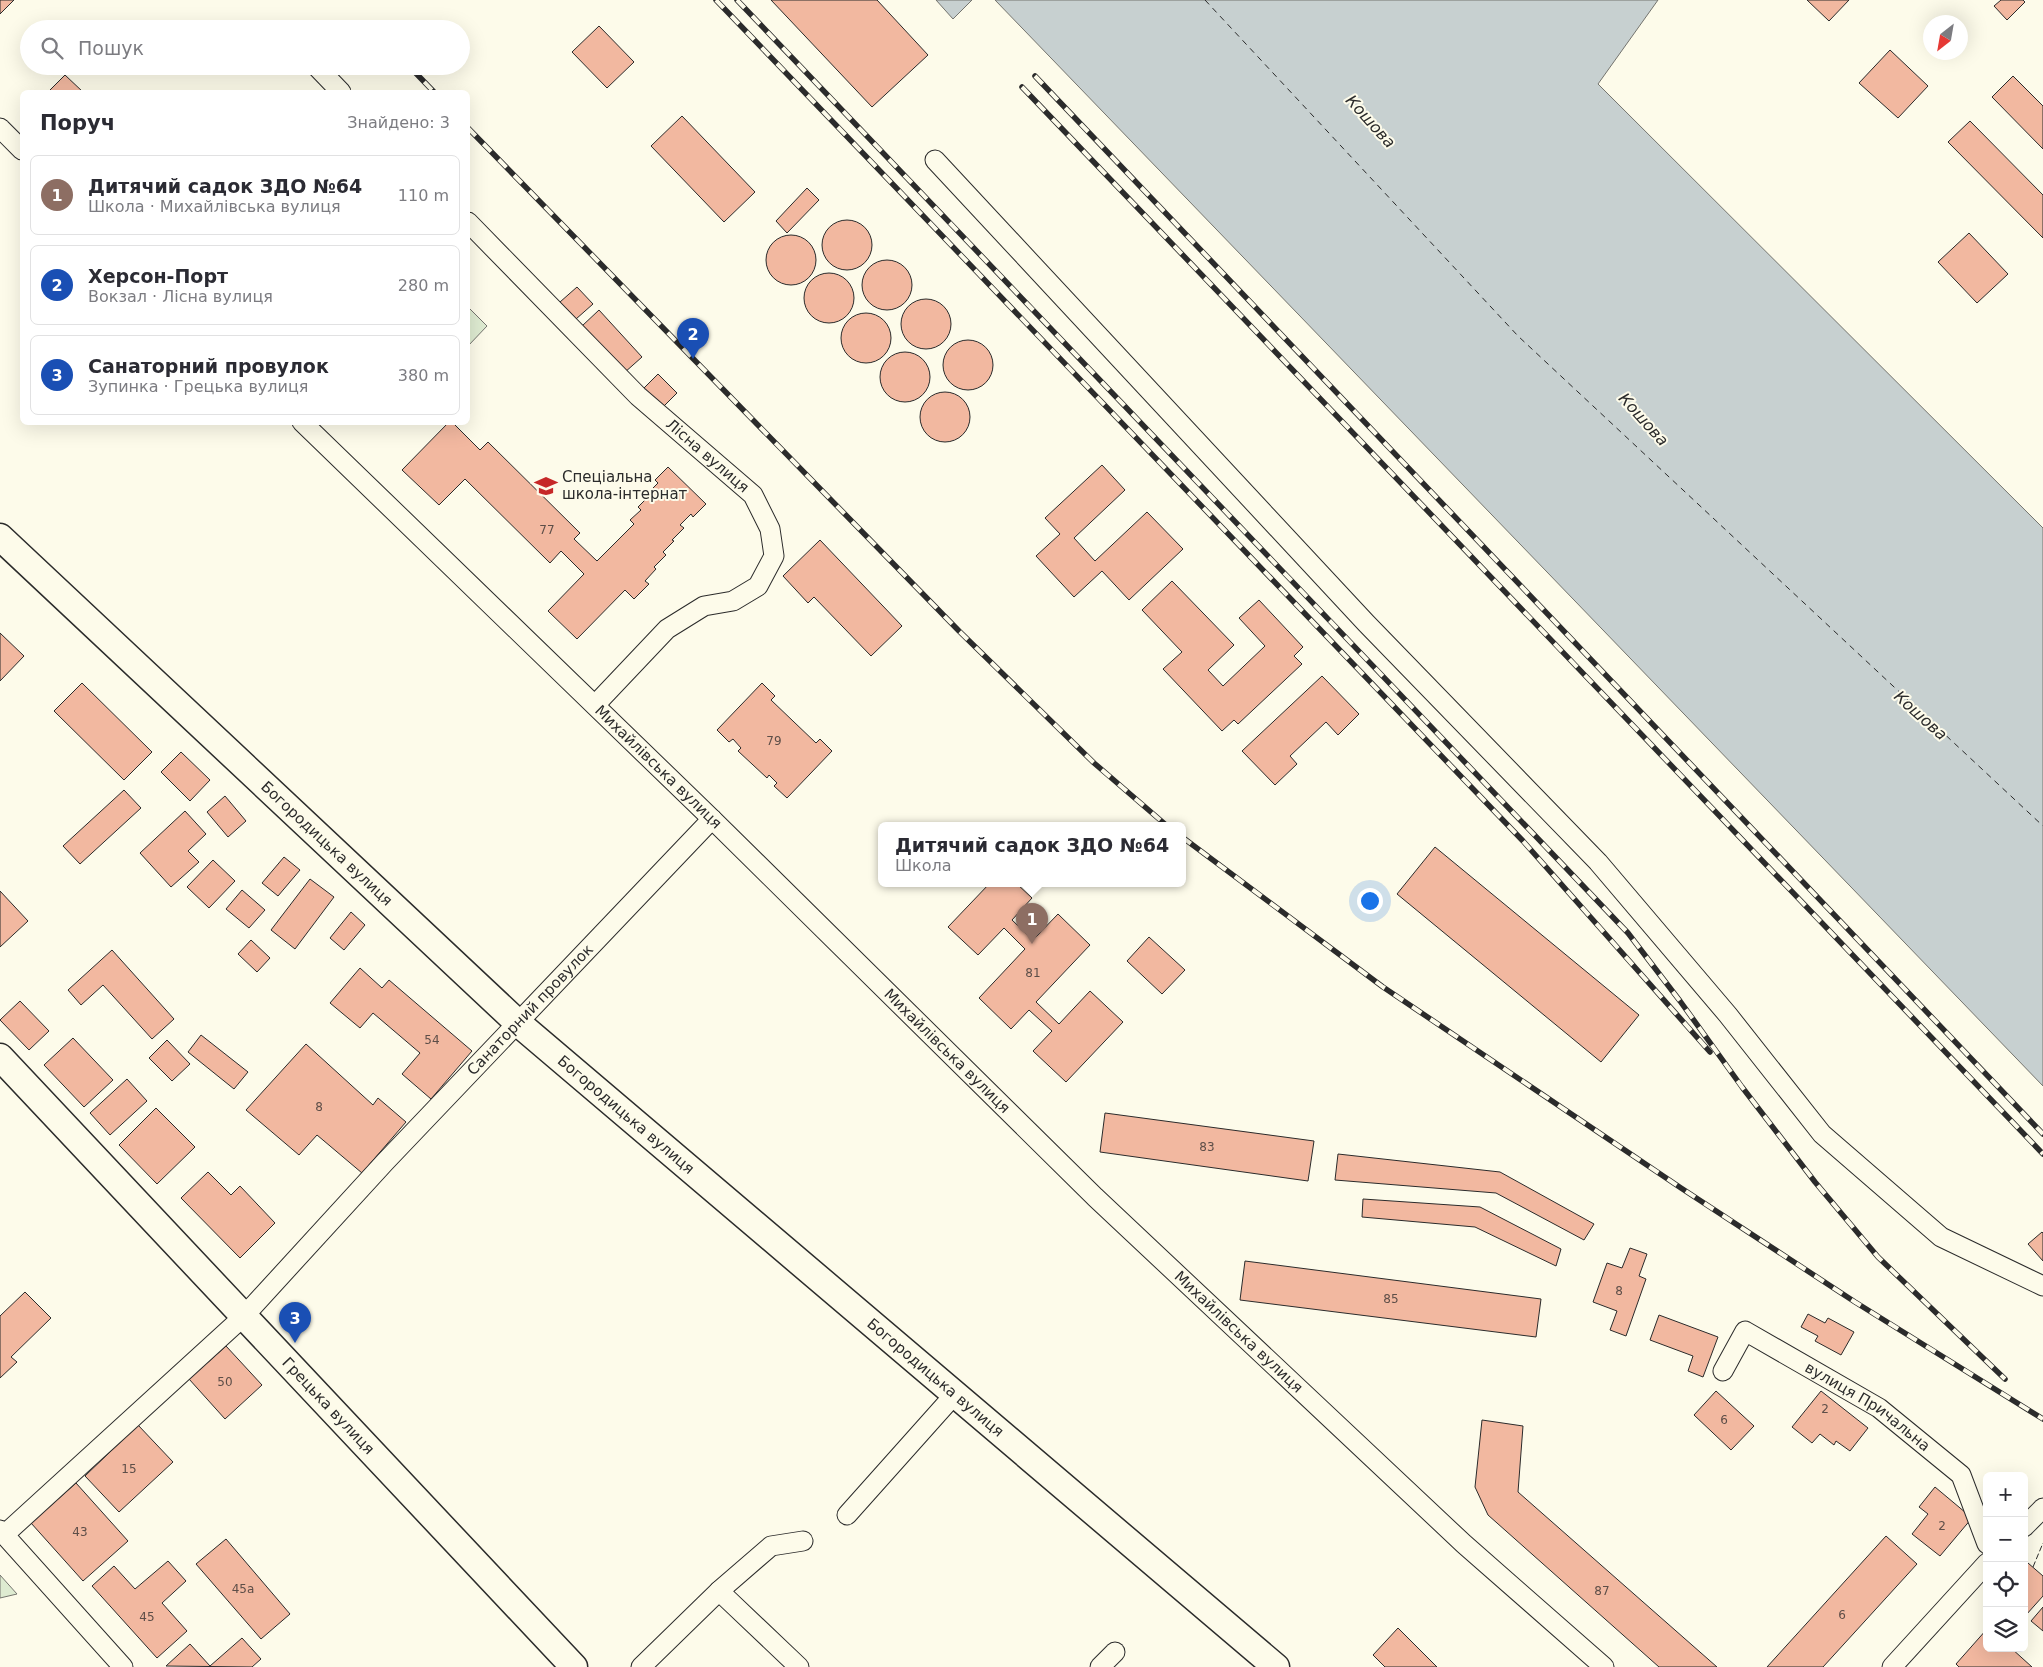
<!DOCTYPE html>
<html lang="uk">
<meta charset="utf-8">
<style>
:root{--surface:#fff;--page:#f2f2f3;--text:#2b2b33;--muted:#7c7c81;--line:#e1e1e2;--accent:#c62828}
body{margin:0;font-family:"DejaVu Sans",sans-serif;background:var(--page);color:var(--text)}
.controls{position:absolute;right:15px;bottom:15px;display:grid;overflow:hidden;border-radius:8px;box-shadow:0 5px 20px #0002}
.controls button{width:45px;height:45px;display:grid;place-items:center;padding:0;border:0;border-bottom:1px solid var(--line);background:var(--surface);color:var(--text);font:25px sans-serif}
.compass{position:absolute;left:1923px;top:15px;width:45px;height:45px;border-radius:50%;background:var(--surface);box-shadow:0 5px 20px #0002;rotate:211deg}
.you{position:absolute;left:1369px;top:900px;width:18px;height:18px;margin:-12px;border:4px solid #fff;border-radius:50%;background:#1a73e8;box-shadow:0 0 0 8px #1a73e833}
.badge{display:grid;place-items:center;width:32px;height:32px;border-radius:50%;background:var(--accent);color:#fff;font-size:16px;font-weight:700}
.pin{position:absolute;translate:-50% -41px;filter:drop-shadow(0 1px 2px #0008)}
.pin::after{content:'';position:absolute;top:26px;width:18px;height:15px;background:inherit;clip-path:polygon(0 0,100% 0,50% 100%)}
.popup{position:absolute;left:878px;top:822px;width:308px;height:65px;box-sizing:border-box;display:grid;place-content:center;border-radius:8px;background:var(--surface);filter:drop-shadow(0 1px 4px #0005);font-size:16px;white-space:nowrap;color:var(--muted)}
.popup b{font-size:19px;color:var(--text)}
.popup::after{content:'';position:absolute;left:50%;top:100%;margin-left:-10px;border:10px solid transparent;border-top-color:var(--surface)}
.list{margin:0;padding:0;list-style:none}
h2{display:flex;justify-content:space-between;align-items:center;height:65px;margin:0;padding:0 20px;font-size:21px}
h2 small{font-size:16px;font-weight:400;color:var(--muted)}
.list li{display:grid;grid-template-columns:32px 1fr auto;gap:15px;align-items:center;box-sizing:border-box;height:80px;margin:0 10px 10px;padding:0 10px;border:1px solid var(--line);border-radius:8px}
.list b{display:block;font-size:19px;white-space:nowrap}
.list p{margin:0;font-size:16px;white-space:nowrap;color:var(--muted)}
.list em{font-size:16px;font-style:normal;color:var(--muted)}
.icon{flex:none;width:28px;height:28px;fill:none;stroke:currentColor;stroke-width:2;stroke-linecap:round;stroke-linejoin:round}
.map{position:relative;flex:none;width:2043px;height:1667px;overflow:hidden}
.search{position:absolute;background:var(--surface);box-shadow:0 5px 20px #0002;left:20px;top:20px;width:450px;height:55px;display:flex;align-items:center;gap:12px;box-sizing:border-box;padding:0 18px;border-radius:28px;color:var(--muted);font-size:19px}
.panel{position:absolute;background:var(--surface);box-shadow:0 5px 20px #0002;left:20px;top:90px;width:450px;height:335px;border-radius:8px}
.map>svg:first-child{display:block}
.green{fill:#deebd1;stroke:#74746e}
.water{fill:#c7d0d0;stroke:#74746e}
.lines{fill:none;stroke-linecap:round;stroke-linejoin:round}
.ferry{stroke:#2b2b2b;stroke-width:1;stroke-dasharray:6 5;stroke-linecap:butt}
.building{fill:#f2b8a0;stroke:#2b2b2b}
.street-casing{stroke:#2b2b2b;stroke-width:21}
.secondary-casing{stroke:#2b2b2b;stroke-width:29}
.street{stroke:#fdfbea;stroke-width:19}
.secondary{stroke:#fdfbea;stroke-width:26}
.rail-casing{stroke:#2b2b2b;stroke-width:5.5}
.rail{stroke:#fdfbea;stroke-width:4;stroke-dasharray:11;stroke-linecap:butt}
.fence{stroke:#2b2b2b;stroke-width:1;stroke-dasharray:6 2.5;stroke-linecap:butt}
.labels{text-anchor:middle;stroke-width:4;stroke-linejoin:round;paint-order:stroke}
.number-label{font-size:12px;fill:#5d4e48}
.street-label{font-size:15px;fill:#2b2b2b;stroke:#fdfbea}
.poi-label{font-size:15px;fill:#2b2b2b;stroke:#fdfbea;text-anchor:start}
.water-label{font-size:16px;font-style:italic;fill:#2b2b2b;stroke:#fdfbea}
</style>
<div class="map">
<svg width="2043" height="1667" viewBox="0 0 2043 1667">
<rect width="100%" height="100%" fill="#fdfbea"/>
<g class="green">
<polygon points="468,307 487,326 468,346"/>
<polygon points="0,1575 17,1594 0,1598"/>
</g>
<g class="water">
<polygon points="936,0 972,0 953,19"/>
<polygon points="995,0 1658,0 1598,84 2043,528 2043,1086"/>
</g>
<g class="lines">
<polyline class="ferry" points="1205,0 1518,336 2043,826"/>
</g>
<g class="building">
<polygon points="0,0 14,0 0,14"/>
<polygon points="771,0 877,0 928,55 872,107"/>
<polygon points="1807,0 1849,0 1829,21"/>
<polygon points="2001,0 2023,0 2025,2 2007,20 1994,6"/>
<polygon points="599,26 634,62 607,88 572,52"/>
<polygon points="1890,50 1928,86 1898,118 1859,83"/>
<polygon points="65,75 83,92 48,92"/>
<polygon points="2013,76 2043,106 2043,149 1992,97"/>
<polygon points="682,116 755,192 724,222 651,146"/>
<polygon points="1970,121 2043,195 2043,238 1948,142"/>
<polygon points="807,188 819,200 787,233 776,221"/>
<circle cx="847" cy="245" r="25"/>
<polygon points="1969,233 2008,274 1977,303 1938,262"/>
<circle cx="791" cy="260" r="25"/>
<circle cx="887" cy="285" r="25"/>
<circle cx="829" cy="298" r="25"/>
<polygon points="577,287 593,304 576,319 560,302"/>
<circle cx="926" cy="324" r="25"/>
<polygon points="599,310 642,357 624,373 582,326"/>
<circle cx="866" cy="338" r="25"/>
<circle cx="968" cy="365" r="25"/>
<circle cx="905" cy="377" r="25"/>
<polygon points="658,374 677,393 663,407 644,388"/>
<circle cx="945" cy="417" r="25"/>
<polygon points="449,422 452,422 480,450 488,442 580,533 574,539 597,561 634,524 630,520 641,510 638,507 650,495 648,493 658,483 655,480 668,467 706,504 693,517 691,514 680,525 684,528 672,540 674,541 663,552 666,555 654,567 656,569 645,581 649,584 634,599 625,590 577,639 548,611 584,574 561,551 550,563 465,479 439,505 402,470"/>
<polygon points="1102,465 1125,490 1074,538 1095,561 1147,512 1183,549 1129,600 1102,571 1074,597 1036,556 1060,534 1045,518"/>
<polygon points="820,540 902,626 871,656 814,597 808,603 783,576"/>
<polygon points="1172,581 1234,645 1208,670 1223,686 1265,646 1239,618 1259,600 1303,647 1294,656 1302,664 1238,724 1234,720 1222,731 1163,669 1182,652 1142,610"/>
<polygon points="0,633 24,656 0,681"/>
<polygon points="1322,676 1359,714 1338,735 1326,722 1290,756 1297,764 1275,785 1242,751"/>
<polygon points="82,683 152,752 124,780 54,711"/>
<polygon points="762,683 775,696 771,700 816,743 820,739 832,751 787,798 774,786 777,783 769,775 767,778 738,751 741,748 733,739 729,742 717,730"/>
<polygon points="181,752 210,780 190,801 161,772"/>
<polygon points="124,790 141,808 80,864 63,846"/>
<polygon points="225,796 246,821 228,837 207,812"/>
<polygon points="185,811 206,834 188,851 199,862 171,887 140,853"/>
<polygon points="1435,847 1639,1015 1601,1062 1397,894"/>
<polygon points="284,857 300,870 278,896 262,883"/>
<polygon points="213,860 235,881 209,908 187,887"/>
<polygon points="310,879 334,897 295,949 271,930"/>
<polygon points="990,883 1016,883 1032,898 1012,920 1033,940 1058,914 1090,945 1036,1002 1059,1024 1090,991 1123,1022 1066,1082 1033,1051 1052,1031 1029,1010 1011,1029 979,998 1025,949 1004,928 978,955 948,927"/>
<polygon points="242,890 265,910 249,928 226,909"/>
<polygon points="0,891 28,921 0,947"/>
<polygon points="351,912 365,925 344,950 330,938"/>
<polygon points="1149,937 1185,970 1162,994 1127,961"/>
<polygon points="251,940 270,958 257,972 238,954"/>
<polygon points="112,950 174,1019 152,1039 103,985 81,1005 68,990"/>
<polygon points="360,968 382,988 389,980 472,1051 431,1099 402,1074 420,1053 373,1013 360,1028 330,1003"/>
<polygon points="20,1001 49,1031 29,1050 0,1020"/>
<polygon points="201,1035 248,1072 234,1089 188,1052"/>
<polygon points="73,1038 113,1080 84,1107 44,1065"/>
<polygon points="167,1040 190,1064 172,1081 149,1058"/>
<polygon points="306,1044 373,1105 378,1098 406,1122 362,1173 317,1135 299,1155 246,1110"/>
<polygon points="127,1079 147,1101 110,1135 90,1113"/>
<polygon points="156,1108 195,1147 157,1184 119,1145"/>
<polygon points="1105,1113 1314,1141 1308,1181 1100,1152"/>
<polygon points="1338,1154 1500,1172 1594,1224 1584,1240 1496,1193 1335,1180"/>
<polygon points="208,1172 231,1195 240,1186 275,1223 240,1258 181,1198"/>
<polygon points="1363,1199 1480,1207 1561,1249 1556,1266 1475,1227 1362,1217"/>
<polygon points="2042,1232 2043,1233 2043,1261 2028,1244"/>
<polygon points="1630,1248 1647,1254 1639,1276 1646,1279 1626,1336 1610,1330 1617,1311 1593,1302 1607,1263 1622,1268"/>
<polygon points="1245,1261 1541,1299 1536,1337 1240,1300"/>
<polygon points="25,1292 51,1318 11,1357 17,1362 0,1378 0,1316"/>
<polygon points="1808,1314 1825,1323 1828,1318 1854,1332 1841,1355 1815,1341 1818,1336 1801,1327"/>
<polygon points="1659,1315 1718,1337 1703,1377 1688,1371 1693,1356 1650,1340"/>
<polygon points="226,1346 262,1385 225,1419 189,1379"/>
<polygon points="1716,1391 1754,1426 1731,1450 1694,1415"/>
<polygon points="1821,1391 1868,1428 1850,1451 1836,1441 1834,1445 1820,1434 1812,1443 1792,1427"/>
<polygon points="1482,1420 1523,1426 1518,1492 1717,1667 1659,1667 1488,1515 1475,1487"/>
<polygon points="138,1425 173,1462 119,1512 85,1476"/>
<polygon points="76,1483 128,1541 83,1581 31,1523"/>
<polygon points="1935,1487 1972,1518 1940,1556 1912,1534 1928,1514 1919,1507"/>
<polygon points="1886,1536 1917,1564 1823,1667 1767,1667"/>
<polygon points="226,1539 290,1614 261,1639 196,1564"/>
<polygon points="168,1561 186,1581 162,1603 187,1631 157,1658 92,1586 114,1566 135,1589"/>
<polygon points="2028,1563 2043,1576 2043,1596 2026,1615 2024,1613 2024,1567"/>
<polygon points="2043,1607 2043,1631 2031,1621"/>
<polygon points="1398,1628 1437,1667 1385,1667 1373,1655"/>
<polygon points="1987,1629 1987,1648 2011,1648 2032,1667 1959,1667 1956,1664"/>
<polygon points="242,1638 261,1659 252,1667 166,1666 190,1644 210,1666"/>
</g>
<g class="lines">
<defs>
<g id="street">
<polyline points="316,66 341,92"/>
<polyline points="0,128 22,150"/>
<polyline points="935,160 1366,623 1598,862 1728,1015 1822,1134 1941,1237 2043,1286"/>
<path id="s1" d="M468 222 638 396 753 495 770 529 774 556 758 586 733 601 704 606 667 629 595 705"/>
<path id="s2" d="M302 422 712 819 1095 1197 1464 1544 1604 1667"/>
<path id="s3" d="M1723 1371 1745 1331 1879 1408 1961 1475 1987 1544"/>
<polyline points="847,1515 955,1394"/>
<polyline points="2024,1527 2043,1508"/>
<polyline points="0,1530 123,1667"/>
<path id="s4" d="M4 1535 244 1316 385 1162 712 819"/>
<polyline points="719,1591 799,1667"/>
<polyline points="641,1667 719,1591 771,1546 803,1541"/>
<polyline points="1100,1667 1115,1652"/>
<polyline points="1892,1667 1987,1563"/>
</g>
<g id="secondary">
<path id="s5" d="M0 537 518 1023 1276 1667"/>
<path id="s6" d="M0 1057 574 1667"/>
</g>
</defs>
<use href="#street" class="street-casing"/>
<use href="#secondary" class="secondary-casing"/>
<use href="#street" class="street"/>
<use href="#secondary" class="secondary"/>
<defs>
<g id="rail">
<polyline points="716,0 1523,841 1710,1052"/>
<polyline points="737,0 1628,933 1680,1001 1742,1087 1815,1182 1878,1257 2005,1379"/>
<polyline points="409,66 434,92"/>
<polyline points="1035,76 2043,1134"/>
<polyline points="1022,87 2043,1154"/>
<polyline points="468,128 959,631 1094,763 1166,825"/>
<polyline points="1182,837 1383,987 1681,1188 1855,1302 2043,1419"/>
</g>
</defs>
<use href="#rail" class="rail-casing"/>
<use href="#rail" class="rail"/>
<polyline class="fence" points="2033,1567 2043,1543"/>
</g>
<defs>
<symbol id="school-bare" viewBox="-9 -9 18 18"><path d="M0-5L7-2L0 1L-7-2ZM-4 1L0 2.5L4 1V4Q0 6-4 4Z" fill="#c62828" stroke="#fdfbea" stroke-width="2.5" paint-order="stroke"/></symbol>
</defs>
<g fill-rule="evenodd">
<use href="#school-bare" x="530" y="470" width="32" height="32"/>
</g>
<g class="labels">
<g class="number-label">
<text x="547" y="534">77</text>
<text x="774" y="745">79</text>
<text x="1033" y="977">81</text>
<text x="432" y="1044">54</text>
<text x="319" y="1111">8</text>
<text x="1207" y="1151">83</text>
<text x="1619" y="1295">8</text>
<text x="1391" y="1303">85</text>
<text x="225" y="1386">50</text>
<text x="1825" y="1413">2</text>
<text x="1724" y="1424">6</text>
<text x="129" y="1473">15</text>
<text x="1942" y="1530">2</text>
<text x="80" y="1536">43</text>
<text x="243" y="1593">45а</text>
<text x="1602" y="1595">87</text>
<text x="1842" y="1619">6</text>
<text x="147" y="1621">45</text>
</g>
<g class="street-label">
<text dy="5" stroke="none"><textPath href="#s1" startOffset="335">Лісна вулиця</textPath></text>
<text dy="5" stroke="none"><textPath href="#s2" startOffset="496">Михайлівська вулиця</textPath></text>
<text dy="5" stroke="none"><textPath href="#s5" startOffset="448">Богородицька вулиця</textPath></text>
<text dy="5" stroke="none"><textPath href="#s4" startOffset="744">Санаторний провулок</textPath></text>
<text dy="5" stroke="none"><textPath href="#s2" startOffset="901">Михайлівська вулиця</textPath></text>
<text dy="5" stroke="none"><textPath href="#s5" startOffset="852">Богородицька вулиця</textPath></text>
<text dy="5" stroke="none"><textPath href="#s2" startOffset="1306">Михайлівська вулиця</textPath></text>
<text dy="5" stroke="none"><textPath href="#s5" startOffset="1258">Богородицька вулиця</textPath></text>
<text dy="5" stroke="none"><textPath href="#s6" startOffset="479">Грецька вулиця</textPath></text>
<text dy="5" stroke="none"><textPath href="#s3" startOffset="190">вулиця Причальна</textPath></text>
</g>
<g class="poi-label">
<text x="562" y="482">Спеціальна<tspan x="562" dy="17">школа-інтернат</tspan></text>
</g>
<g class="water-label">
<text transform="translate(1371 121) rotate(48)" y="6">Кошова</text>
<text transform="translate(1644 419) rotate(48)" y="6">Кошова</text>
<text transform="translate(1921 715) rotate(42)" y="6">Кошова</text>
</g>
</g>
</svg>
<div class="controls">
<button>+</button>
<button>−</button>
<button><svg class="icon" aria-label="locate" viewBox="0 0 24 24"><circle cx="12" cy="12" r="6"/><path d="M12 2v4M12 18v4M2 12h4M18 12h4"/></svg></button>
<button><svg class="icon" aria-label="layers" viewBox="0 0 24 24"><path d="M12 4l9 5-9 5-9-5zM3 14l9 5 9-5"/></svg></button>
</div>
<svg class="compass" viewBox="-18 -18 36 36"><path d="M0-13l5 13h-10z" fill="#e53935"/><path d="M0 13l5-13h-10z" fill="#7c7c81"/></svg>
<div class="you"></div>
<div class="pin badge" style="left:1032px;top:944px;background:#8d6e63">1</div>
<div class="popup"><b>Дитячий садок ЗДО №64</b>Школа</div>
<div class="pin badge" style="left:693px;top:359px;background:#1a4fb4">2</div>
<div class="pin badge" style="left:295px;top:1343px;background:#1a4fb4">3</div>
<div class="search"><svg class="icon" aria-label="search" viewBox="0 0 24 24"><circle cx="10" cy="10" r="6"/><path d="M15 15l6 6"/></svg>Пошук</div>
<section class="panel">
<h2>Поруч<small>Знайдено: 3</small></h2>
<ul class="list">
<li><span class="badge" style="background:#8d6e63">1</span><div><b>Дитячий садок ЗДО №64</b><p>Школа · Михайлівська вулиця</p></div><em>110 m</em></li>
<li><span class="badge" style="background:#1a4fb4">2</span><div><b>Херсон-Порт</b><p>Вокзал · Лісна вулиця</p></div><em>280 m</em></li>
<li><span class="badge" style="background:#1a4fb4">3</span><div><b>Санаторний провулок</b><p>Зупинка · Грецька вулиця</p></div><em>380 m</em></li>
</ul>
</section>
</div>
